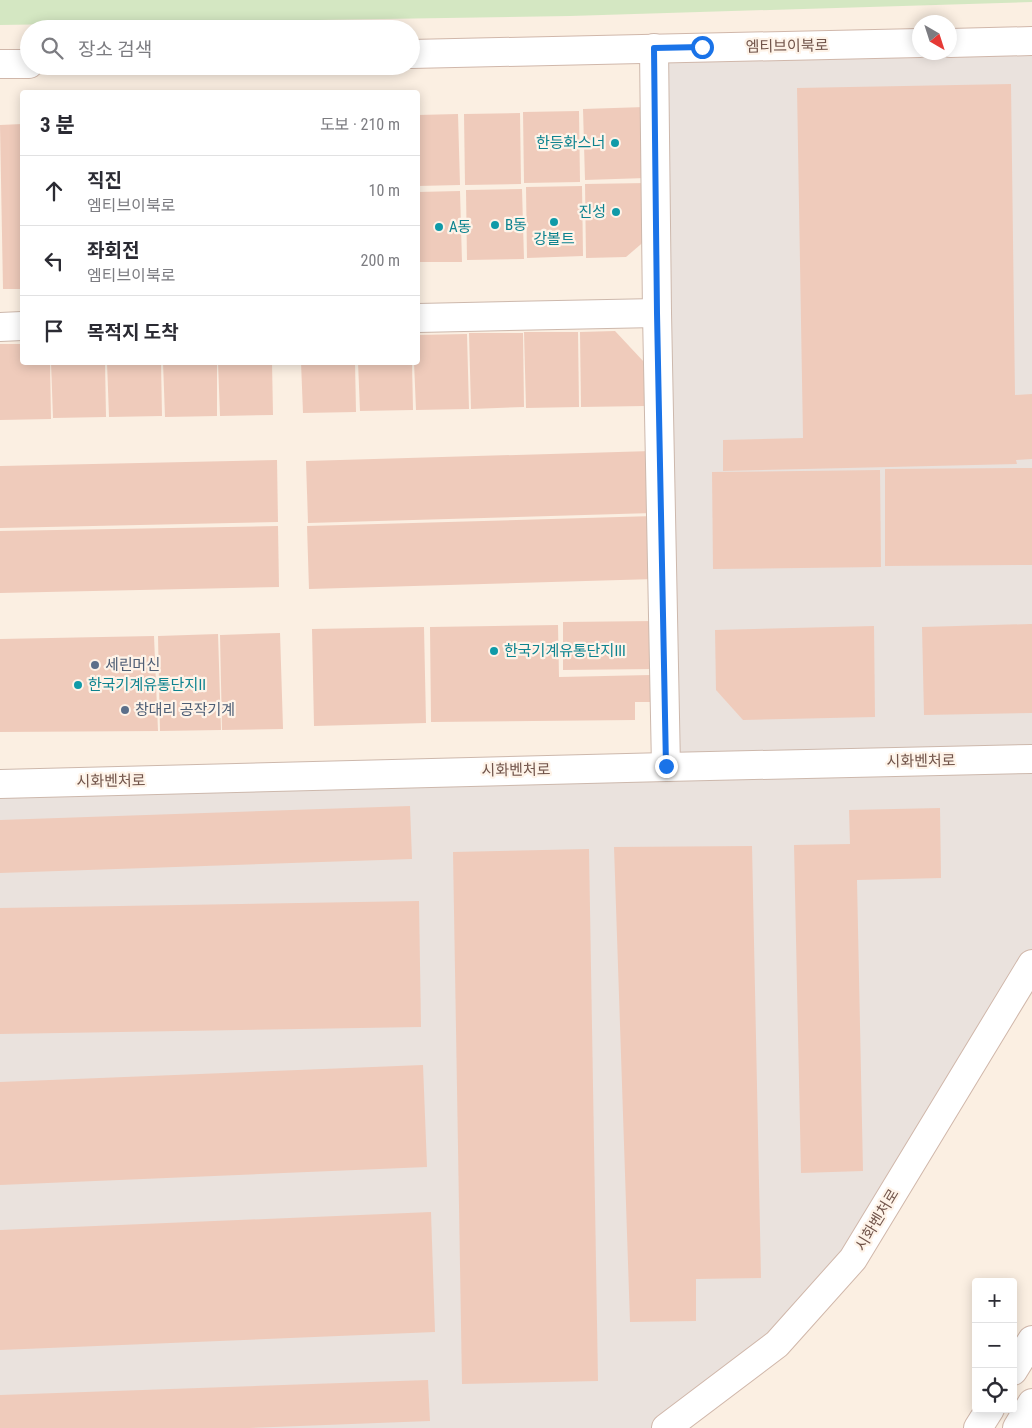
<!DOCTYPE html>
<html lang="ko">
<meta charset="utf-8">
<style>
:root{--surface:#fff;--page:#f7f7f7;--text:#2b2b33;--muted:#7c7c81;--line:#e1e1e2}
body{margin:0;font-family:"Roboto Condensed","Noto Sans KR",sans-serif;background:var(--page);color:var(--text)}
.controls{position:absolute;right:15px;bottom:15px;display:grid;overflow:hidden;border-radius:5px;box-shadow:0 2px 12px #0003}
.controls button{width:45px;height:45px;display:grid;place-items:center;padding:0;border:0;border-bottom:1px solid var(--line);background:var(--surface);color:var(--text);font:25px sans-serif}
.compass{position:absolute;left:912px;top:15px;width:45px;height:45px;border-radius:50%;background:var(--surface);box-shadow:0 2px 12px #0003;rotate:141deg}
.stop{position:absolute;width:15px;height:15px;margin:-11px;border:4px solid #1a73e8;border-radius:50%;background:#fff}
.stop.end{background:#1a73e8;border-color:#fff;box-shadow:0 1px 5px #0008}
.list{margin:0;padding:0;list-style:none}
h2{display:flex;justify-content:space-between;align-items:center;height:65px;margin:0;padding:0 20px;font-size:21px}
h2 small{font-size:16px;font-weight:400;color:var(--muted)}
.list li{display:grid;grid-template-columns:32px 1fr auto;gap:15px;align-items:center;box-sizing:border-box;height:70px;padding:0 20px;border-top:1px solid var(--line)}
.list b{display:block;font-size:19px;white-space:nowrap}
.list p{margin:0;font-size:16px;white-space:nowrap;color:var(--muted)}
.list em{font-size:16px;font-style:normal;color:var(--muted)}
.icon{flex:none;width:28px;height:28px;fill:none;stroke:currentColor;stroke-width:2;stroke-linecap:round;stroke-linejoin:round}
.map{position:relative;flex:none;width:1032px;height:1428px;overflow:hidden}
.search{position:absolute;background:var(--surface);box-shadow:0 2px 12px #0003;left:20px;top:20px;width:400px;height:55px;display:flex;align-items:center;gap:12px;box-sizing:border-box;padding:0 18px;border-radius:28px;color:var(--muted);font-size:19px}
.panel{position:absolute;background:var(--surface);box-shadow:0 2px 12px #0003;left:20px;top:90px;width:400px;height:275px;border-radius:5px}
.map>svg:first-child{display:block}
.industrial{fill:#eae2dd}
.green{fill:#d4e7c2}
.building{fill:#efcbbb}
.lines{fill:none;stroke-linecap:round;stroke-linejoin:round}
.street-casing{stroke:#cdb8ac;stroke-width:30}
.secondary-casing{stroke:#d0b7aa;stroke-width:30}
.street{stroke:#fff;stroke-width:28}
.secondary{stroke:#fff;stroke-width:28}
.route{stroke:#1a73e8;stroke-width:6}
.culture-dot{fill:#0f9aa8;stroke:#fef3e8;stroke-width:2}
.service-dot{fill:#5c6f8a;stroke:#fef3e8;stroke-width:2}
.labels{text-anchor:middle;stroke-width:4.5;stroke-linejoin:round;paint-order:stroke}
.street-label{font-size:15px;fill:#71544a;stroke:#fef3e8}
.culture-label{font-size:15px;fill:#0d838f;stroke:#fef3e8;text-anchor:start}
.service-label{font-size:15px;fill:#4e5e75;stroke:#fef3e8;text-anchor:start}
</style>
<div class="map">
<svg width="1032" height="1428" viewBox="0 0 1032 1428">
<rect width="100%" height="100%" fill="#fbefe2"/>
<g class="industrial">
<polygon points="1032,41 1032,759 666,767 654,48 950,52"/>
<polygon points="1032,760 1032,964 853,1259 666,1428 0,1428 0,787"/>
</g>
<polygon class="green" points="0,0 1032,0 1032,2 570,16 0,25"/>
<g class="building">
<polygon points="1011,84 1015,395 1032,394 1032,459 1016,460 1017,464 723,471 723,440 803,438 797,88"/>
<polygon points="645,107 646,178 585,180 583,109"/>
<polygon points="579,111 580,182 524,183 523,112"/>
<polygon points="520,113 521,184 465,185 464,114"/>
<polygon points="458,114 460,185 418,186 418,115"/>
<polygon points="22,124 22,289 3,289 0,125"/>
<polygon points="647,183 647,239 626,257 586,258 585,184"/>
<polygon points="582,186 583,256 527,258 526,187"/>
<polygon points="522,189 524,259 467,260 466,190"/>
<polygon points="460,191 462,262 418,262 418,192"/>
<polygon points="615,331 644,362 645,406 581,407 580,332"/>
<polygon points="524,332 578,332 579,407 526,408"/>
<polygon points="469,333 523,333 524,407 471,409"/>
<polygon points="467,334 469,409 416,410 414,362 418,362 418,335"/>
<polygon points="0,344 22,344 22,362 50,362 51,419 0,420"/>
<polygon points="51,362 105,362 106,417 53,418"/>
<polygon points="107,362 161,362 162,416 109,417"/>
<polygon points="163,362 217,362 217,416 165,417"/>
<polygon points="218,362 272,362 273,415 220,416"/>
<polygon points="301,362 355,362 356,412 303,413"/>
<polygon points="358,362 412,362 413,410 360,411"/>
<polygon points="652,451 653,513 308,523 306,461"/>
<polygon points="277,460 278,522 0,528 0,466"/>
<polygon points="1032,468 1032,565 885,566 885,469"/>
<polygon points="880,470 881,567 713,569 712,472"/>
<polygon points="654,516 655,579 309,589 307,526"/>
<polygon points="278,526 279,587 0,593 0,531"/>
<polygon points="655,621 655,669 563,670 563,622"/>
<polygon points="1030,624 1032,624 1032,713 924,715 922,627"/>
<polygon points="558,625 559,677 651,675 651,702 635,702 635,720 431,722 430,627"/>
<polygon points="874,626 875,717 743,720 716,690 715,630"/>
<polygon points="424,627 426,723 314,726 312,629"/>
<polygon points="280,633 283,729 222,730 220,635"/>
<polygon points="218,634 221,730 160,731 158,636"/>
<polygon points="154,636 158,731 0,732 0,639"/>
<polygon points="410,806 412,859 0,873 0,820"/>
<polygon points="940,808 941,878 857,880 863,1171 801,1173 794,845 850,844 849,810"/>
<polygon points="752,846 761,1278 696,1279 696,1321 630,1322 614,847"/>
<polygon points="589,849 598,1381 462,1384 453,852"/>
<polygon points="419,901 421,1027 0,1034 0,908"/>
<polygon points="423,1065 427,1167 0,1185 0,1082"/>
<polygon points="431,1212 435,1332 0,1350 0,1230"/>
<polygon points="428,1380 430,1421 249,1428 0,1428 0,1395"/>
</g>
<g class="lines">
<defs>
<g id="street">
<polyline points="654,48 657,313 666,767"/>
<polyline points="418,318 657,313"/>
<polyline points="0,327 22,326"/>
<polyline points="0,784 666,767 1032,759"/>
</g>
<g id="secondary">
<polyline points="950,43 1032,41"/>
<polyline points="411,54 920,43"/>
<polyline points="0,64 29,64"/>
<polyline points="1013,1371 1032,1340"/>
<polyline points="666,1428 777,1344 853,1259 1032,964"/>
<polyline points="978,1428 990,1409"/>
<polyline points="1017,1428 1032,1403"/>
</g>
</defs>
<use href="#street" class="street-casing"/>
<use href="#secondary" class="secondary-casing"/>
<use href="#street" class="street"/>
<use href="#secondary" class="secondary"/>
</g>
<g class="lines">
<polyline class="route" points="666,766 657,313 654,48 702,47"/>
</g>
<g class="culture-dot">
<circle cx="615" cy="143" r="5"/>
<circle cx="616" cy="212" r="5"/>
<circle cx="554" cy="222" r="5"/>
<circle cx="495" cy="225" r="5"/>
<circle cx="439" cy="227" r="5"/>
<circle cx="494" cy="651" r="5"/>
<circle cx="78" cy="685" r="5"/>
</g>
<g class="service-dot">
<circle cx="95" cy="665" r="5"/>
<circle cx="125" cy="710" r="5"/>
</g>
<g class="labels">
<g class="street-label">
<text transform="translate(787 46) rotate(-1)" y="5">엠티브이북로</text>
<text transform="translate(921 761) rotate(-1)" y="5">시화벤처로</text>
<text transform="translate(516 770) rotate(-1)" y="5">시화벤처로</text>
<text transform="translate(111 781) rotate(-1)" y="5">시화벤처로</text>
<text transform="translate(877 1220) rotate(-59)" y="5">시화벤처로</text>
</g>
<g class="culture-label">
<text x="605" y="148" text-anchor="end">한등화스너</text>
<text x="606" y="217" text-anchor="end">진성</text>
<text x="505" y="230">B동</text>
<text x="449" y="232">A동</text>
<text x="554" y="244" text-anchor="middle">강볼트</text>
<text x="504" y="656">한국기계유통단지III</text>
<text x="88" y="690">한국기계유통단지II</text>
</g>
<g class="service-label">
<text x="105" y="670">세린머신</text>
<text x="135" y="715">창대리 공작기계</text>
</g>
</g>
</svg>
<div class="controls">
<button>+</button>
<button>−</button>
<button><svg class="icon" aria-label="locate" viewBox="0 0 24 24"><circle cx="12" cy="12" r="6"/><path d="M12 2v4M12 18v4M2 12h4M18 12h4"/></svg></button>
</div>
<svg class="compass" viewBox="-18 -18 36 36"><path d="M0-13l5 13h-10z" fill="#e53935"/><path d="M0 13l5-13h-10z" fill="#7c7c81"/></svg>
<div class="stop" style="left:702px;top:47px"></div>
<div class="stop end" style="left:666px;top:766px"></div>
<div class="search"><svg class="icon" aria-label="search" viewBox="0 0 24 24"><circle cx="10" cy="10" r="6"/><path d="M15 15l6 6"/></svg>장소 검색</div>
<section class="panel">
<h2>3 분<small>도보 · 210 m</small></h2>
<ul class="list">
<li><svg class="icon" aria-label="ahead" viewBox="0 0 24 24"><path d="M12 20V5M6 11l6-6 6 6"/></svg><div><b>직진</b><p>엠티브이북로</p></div><em>10 m</em></li>
<li><svg class="icon" aria-label="left" viewBox="0 0 24 24"><path d="M17 20v-9H6M10 6l-5 5 5 5"/></svg><div><b>좌회전</b><p>엠티브이북로</p></div><em>200 m</em></li>
<li><svg class="icon" aria-label="arrive" viewBox="0 0 24 24"><path d="M6 21V4h12l-3 4 3 4H6"/></svg><div><b>목적지 도착</b></div></li>
</ul>
</section>
</div>
